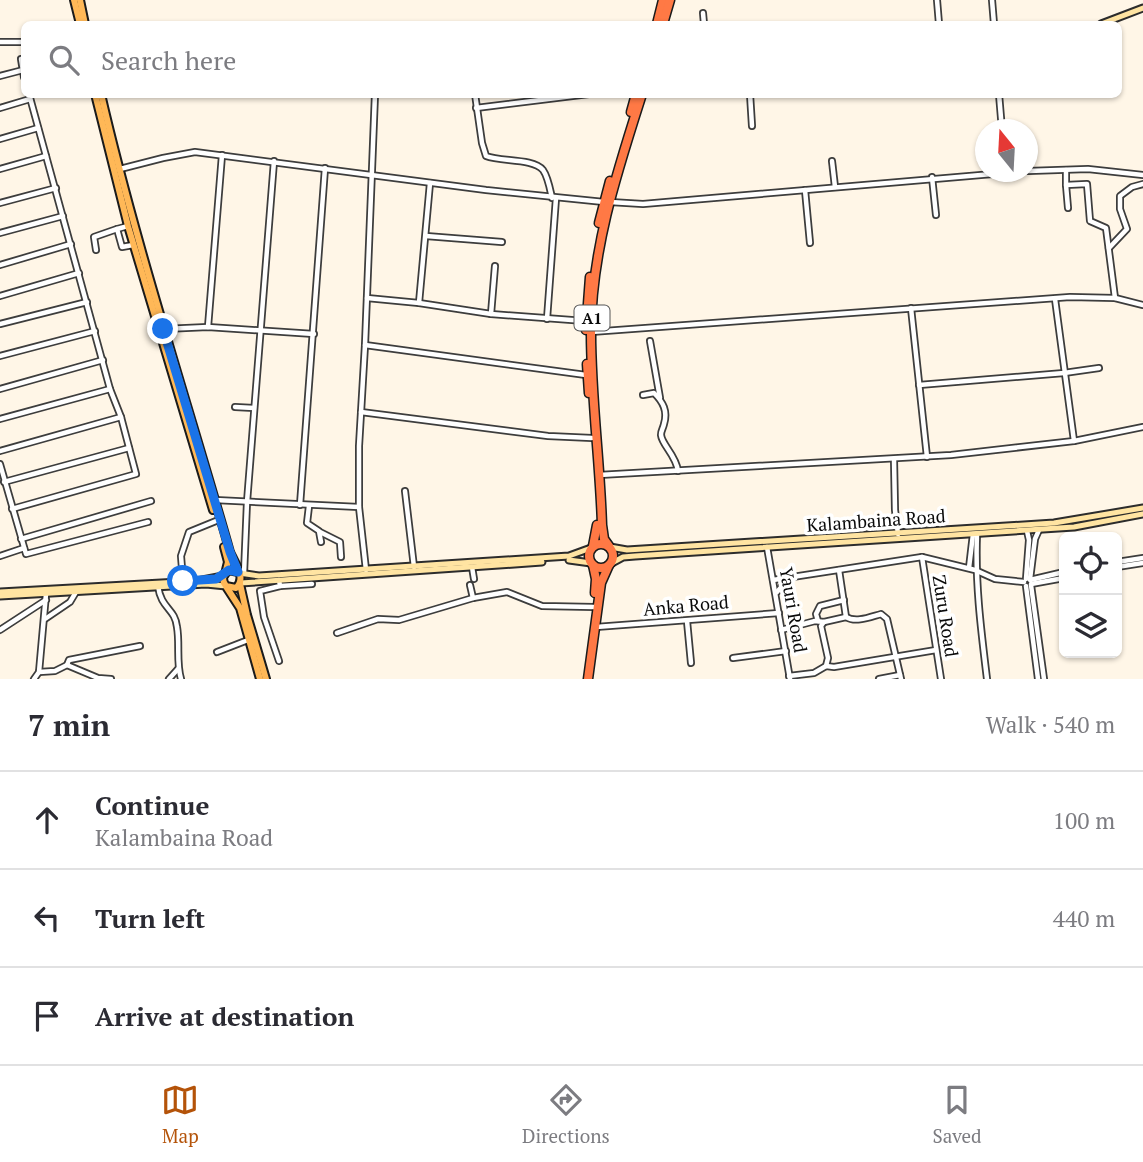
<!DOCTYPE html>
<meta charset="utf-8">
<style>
:root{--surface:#fff;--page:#f2f2f3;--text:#2b2b33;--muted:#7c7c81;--line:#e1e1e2;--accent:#b45309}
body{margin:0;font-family:"PT Serif",serif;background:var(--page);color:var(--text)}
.controls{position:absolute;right:21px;bottom:21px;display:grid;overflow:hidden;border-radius:10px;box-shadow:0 2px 5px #0004}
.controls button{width:63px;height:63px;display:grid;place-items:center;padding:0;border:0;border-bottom:2px solid var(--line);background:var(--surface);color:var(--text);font:35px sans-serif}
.compass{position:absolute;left:975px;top:119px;width:63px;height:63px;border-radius:50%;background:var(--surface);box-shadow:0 2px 5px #0004;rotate:342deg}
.stop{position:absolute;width:21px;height:21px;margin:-16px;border:5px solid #1a73e8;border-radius:50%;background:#fff}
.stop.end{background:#1a73e8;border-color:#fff;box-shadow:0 2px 7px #0008}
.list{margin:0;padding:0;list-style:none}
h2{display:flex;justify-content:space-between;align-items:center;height:91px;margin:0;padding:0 28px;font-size:30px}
h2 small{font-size:23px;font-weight:400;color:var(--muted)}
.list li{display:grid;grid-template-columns:46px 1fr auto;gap:21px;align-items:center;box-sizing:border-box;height:98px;padding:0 28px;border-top:2px solid var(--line)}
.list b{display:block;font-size:26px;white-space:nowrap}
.list p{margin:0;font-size:23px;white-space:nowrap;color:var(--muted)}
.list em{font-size:23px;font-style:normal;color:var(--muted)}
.icon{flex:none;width:38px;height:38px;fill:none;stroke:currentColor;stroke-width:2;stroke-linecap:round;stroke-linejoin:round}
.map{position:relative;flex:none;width:1143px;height:679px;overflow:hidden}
.search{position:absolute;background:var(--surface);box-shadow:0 2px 5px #0004;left:21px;right:21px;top:21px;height:77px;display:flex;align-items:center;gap:18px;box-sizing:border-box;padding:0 24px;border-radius:10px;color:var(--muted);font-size:26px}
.sheet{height:385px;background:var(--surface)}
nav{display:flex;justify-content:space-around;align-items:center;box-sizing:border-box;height:98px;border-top:2px solid var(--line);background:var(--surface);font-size:19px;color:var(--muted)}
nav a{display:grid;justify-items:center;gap:4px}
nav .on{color:var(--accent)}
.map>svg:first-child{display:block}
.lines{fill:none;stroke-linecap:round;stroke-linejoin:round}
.street-casing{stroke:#3d3d3d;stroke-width:8}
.secondary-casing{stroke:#2c2c2c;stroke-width:9}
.primary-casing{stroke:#1b1b1b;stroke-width:10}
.highway-casing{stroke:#1b1b1b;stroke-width:11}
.street{stroke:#fff;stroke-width:4.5}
.secondary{stroke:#ffe4a2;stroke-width:5}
.primary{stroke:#ffb857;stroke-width:6}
.highway{stroke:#ff7945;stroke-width:8}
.route{stroke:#1a73e8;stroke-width:9}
.labels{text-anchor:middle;stroke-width:7;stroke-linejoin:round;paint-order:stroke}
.shield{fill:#fff;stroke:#545454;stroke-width:2}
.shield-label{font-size:16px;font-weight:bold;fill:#0a0a0a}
.street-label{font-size:18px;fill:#0a0a0a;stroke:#fff}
</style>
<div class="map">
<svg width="1143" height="679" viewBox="0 0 1143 679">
<rect width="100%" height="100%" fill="#fff6e7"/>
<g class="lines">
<defs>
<g id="street">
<polyline points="937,0 939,24"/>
<polyline points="992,0 994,24"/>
<polyline points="703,13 704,24"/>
<polyline points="0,42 24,42"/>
<polyline points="21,59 24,77"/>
<polyline points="0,76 23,70"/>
<path d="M475 94 482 143 486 156C501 162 533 158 543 170 548 177 550 189 552 198"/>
<polyline points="750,94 752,126"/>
<polyline points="999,94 1002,130"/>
<polyline points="0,108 30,99"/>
<polyline points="476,108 589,94"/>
<polyline points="0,139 38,128"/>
<polyline points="832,161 835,187"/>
<polyline points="0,169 46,156"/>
<polyline points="120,169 163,158 195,152 486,190 604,202"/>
<polyline points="1066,170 1066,185 1087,184 1090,221 1106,228 1115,298"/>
<polyline points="1028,171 1088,169 1143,175"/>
<polyline points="932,177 936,215"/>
<polyline points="1066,185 1068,208"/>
<polyline points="805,190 810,243"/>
<polyline points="610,202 643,204 1016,172"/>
<polyline points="0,203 56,188"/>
<polyline points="128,226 117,229 122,247 133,245"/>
<polyline points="0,233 63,216"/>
<polyline points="426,236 502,242"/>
<polyline points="1109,248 1127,229 1120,209 1120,196 1132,187 1143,184"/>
<polyline points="96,250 94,237 117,229"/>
<polyline points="0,265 71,244"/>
<polyline points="0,296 79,273"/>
<polyline points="367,298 419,303 491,314 585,321"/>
<polyline points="1055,299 1074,441"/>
<polyline points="419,303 430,183"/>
<polyline points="911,308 927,457"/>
<polyline points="491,314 495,266"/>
<polyline points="547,319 556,198"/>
<polyline points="0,324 87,302"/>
<polyline points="208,327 222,155"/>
<polyline points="164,329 208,327 314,334"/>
<polyline points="591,332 1070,297 1115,298 1143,305"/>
<polyline points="650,341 660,398"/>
<polyline points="365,345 586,375"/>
<polyline points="0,356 95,331"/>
<polyline points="919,385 1064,373 1099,368"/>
<polyline points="0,389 103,360"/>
<path d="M643 395 654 393C663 402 668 411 664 424 663 429 661 430 661 435 662 445 676 455 678 471"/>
<polyline points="235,407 254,408"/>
<polyline points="361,412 548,436 592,438"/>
<polyline points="0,419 110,389"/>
<polyline points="0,451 121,417"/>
<polyline points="894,459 895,510 898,534"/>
<polyline points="0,464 26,554 148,522"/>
<polyline points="599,475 951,455 1074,441 1143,427"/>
<polyline points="4,482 129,448"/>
<polyline points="405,491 414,567"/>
<polyline points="215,500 359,507"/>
<polyline points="300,505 325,168"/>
<polyline points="309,506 307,523 319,531 321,542"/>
<polyline points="12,509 136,474 121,417 110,389 29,94"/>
<polyline points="320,532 340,542 341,557"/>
<path d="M977 534C975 583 981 630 987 679"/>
<polyline points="21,539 151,501"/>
<polyline points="767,547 790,679"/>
<polyline points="0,556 24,548"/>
<polyline points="922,557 941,679"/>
<polyline points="1117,562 1143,558"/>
<polyline points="472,567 474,579"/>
<polyline points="1117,567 1143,563"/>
<polyline points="969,568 973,534"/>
<polyline points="366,570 359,507 359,446 365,345 375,94"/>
<polyline points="839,570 846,617"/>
<polyline points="244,574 247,502 274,161"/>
<polyline points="1026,579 1029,540 1027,531"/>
<polyline points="1030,579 1035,539 1039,530"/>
<polyline points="773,580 922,557 975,570 995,579 1024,582"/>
<polyline points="1030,580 1064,572"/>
<polyline points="183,581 181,556 189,532 216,521"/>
<polyline points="1031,584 1064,578"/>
<polyline points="470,585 473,598"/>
<polyline points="1031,585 1044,679"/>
<path d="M158 586C161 609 175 608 177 627 180 644 176 662 181 679"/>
<polyline points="280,586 312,584"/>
<polyline points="1026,586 1038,679"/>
<polyline points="777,592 789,578"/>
<polyline points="45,619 70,602 76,592"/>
<polyline points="687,621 691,663"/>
<polyline points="818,621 816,614 820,606 844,600"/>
<polyline points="596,627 779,613"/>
<polyline points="0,630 46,600"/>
<polyline points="781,630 815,621 824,622"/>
<polyline points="337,633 378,619 399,620 473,598 507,592 542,606 594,607"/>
<polyline points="217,652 248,640"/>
<polyline points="733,658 786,651"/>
<polyline points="279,661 264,617 260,591 280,586 279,580"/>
<polyline points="67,665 98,678 111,679"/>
<polyline points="826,666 834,667 936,650"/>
<polyline points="39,672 55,671 67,665 69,660 140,646"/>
<path d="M789 676 814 673 826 666 828 658 821 626 824 622 846 617C856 623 870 617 881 614L887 619 901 679"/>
<polyline points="34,679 39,672 46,594"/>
<polyline points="169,679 178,669"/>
<polyline points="879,679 900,675"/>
</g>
<g id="secondary">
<polyline points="1101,24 1143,8"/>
<polyline points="610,547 627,550 1054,523 1143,508"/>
<polyline points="569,560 591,563"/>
<polyline points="610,564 623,557 635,556 1074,527 1143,514"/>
<polyline points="239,573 259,576 569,556 591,548"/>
<polyline points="241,583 542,562"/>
<polyline points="0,592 197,581 223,576"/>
<polyline points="0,596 206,584 226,586"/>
</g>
<g id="primary">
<polyline points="74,0 80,24"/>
<polyline points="80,0 85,24"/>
<polyline points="95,94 128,226 213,510"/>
<path d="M101 94C137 249 187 400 230 552 235 564 247 578 236 588L226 586C221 580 223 574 229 570L238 572"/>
<polyline points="224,547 228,562 225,574"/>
<polyline points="240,584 247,615 266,679"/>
<polyline points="227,588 240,608 260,679"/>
</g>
<g id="highway">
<polyline points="657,24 663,0"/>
<polyline points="663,24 670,0"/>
<polyline points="631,112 636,94"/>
<polyline points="599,223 610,181"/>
<polyline points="586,330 590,277"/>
<polyline points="587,364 589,393"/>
<circle cx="601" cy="556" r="12"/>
<polyline points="593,546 597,525"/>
<path d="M609 546 604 539 602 525C600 461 591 397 591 333 591 251 617 172 642 94"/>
<polyline points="593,565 596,579 595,593"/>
<polyline points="588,679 601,583 609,565"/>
</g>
</defs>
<use href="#street" class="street-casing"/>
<use href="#secondary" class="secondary-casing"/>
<use href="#primary" class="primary-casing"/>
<use href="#highway" class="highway-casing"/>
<use href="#street" class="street"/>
<use href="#secondary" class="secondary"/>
<use href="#primary" class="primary"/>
<use href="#highway" class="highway"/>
</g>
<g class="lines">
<polyline class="route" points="163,329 230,552 238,572 229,570 216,579 183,581"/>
</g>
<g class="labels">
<rect class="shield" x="574.5" y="305.5" width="35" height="25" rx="5"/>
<g class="shield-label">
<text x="592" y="324">A1</text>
</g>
<g class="street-label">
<text transform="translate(876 521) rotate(-4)" y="6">Kalambaina Road</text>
<text transform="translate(686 606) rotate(-5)" y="6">Anka Road</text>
<text transform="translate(793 610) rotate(80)" y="6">Yauri Road</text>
<text transform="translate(945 616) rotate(81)" y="6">Zuru Road</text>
</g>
</g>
</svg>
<div class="controls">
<button><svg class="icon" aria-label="locate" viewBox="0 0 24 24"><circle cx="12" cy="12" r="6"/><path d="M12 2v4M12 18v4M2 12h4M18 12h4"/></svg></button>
<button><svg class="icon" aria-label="layers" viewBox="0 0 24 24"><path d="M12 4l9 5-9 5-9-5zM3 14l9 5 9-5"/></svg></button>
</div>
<svg class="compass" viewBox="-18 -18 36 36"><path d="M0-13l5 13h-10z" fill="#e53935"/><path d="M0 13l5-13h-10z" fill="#7c7c81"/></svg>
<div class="stop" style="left:183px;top:581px"></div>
<div class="stop end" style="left:163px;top:329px"></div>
<div class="search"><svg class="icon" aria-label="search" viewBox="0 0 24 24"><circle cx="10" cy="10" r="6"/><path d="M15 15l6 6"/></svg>Search here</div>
</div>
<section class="sheet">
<h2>7 min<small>Walk · 540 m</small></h2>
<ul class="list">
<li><svg class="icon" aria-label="ahead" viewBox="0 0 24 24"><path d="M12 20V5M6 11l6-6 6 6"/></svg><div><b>Continue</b><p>Kalambaina Road</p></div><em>100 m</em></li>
<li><svg class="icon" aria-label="left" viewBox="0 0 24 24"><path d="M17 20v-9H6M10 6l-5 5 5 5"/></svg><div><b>Turn left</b></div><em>440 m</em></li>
<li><svg class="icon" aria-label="arrive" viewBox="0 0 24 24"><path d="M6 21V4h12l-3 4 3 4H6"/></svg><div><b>Arrive at destination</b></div></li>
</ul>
</section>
<nav>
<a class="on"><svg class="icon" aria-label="map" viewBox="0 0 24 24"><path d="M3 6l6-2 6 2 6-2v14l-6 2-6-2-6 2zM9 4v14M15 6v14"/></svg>Map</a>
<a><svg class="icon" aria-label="directions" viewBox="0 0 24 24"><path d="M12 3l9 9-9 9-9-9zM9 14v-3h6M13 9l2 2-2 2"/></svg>Directions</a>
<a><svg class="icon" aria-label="saved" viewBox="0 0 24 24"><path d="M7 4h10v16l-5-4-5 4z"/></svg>Saved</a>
</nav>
